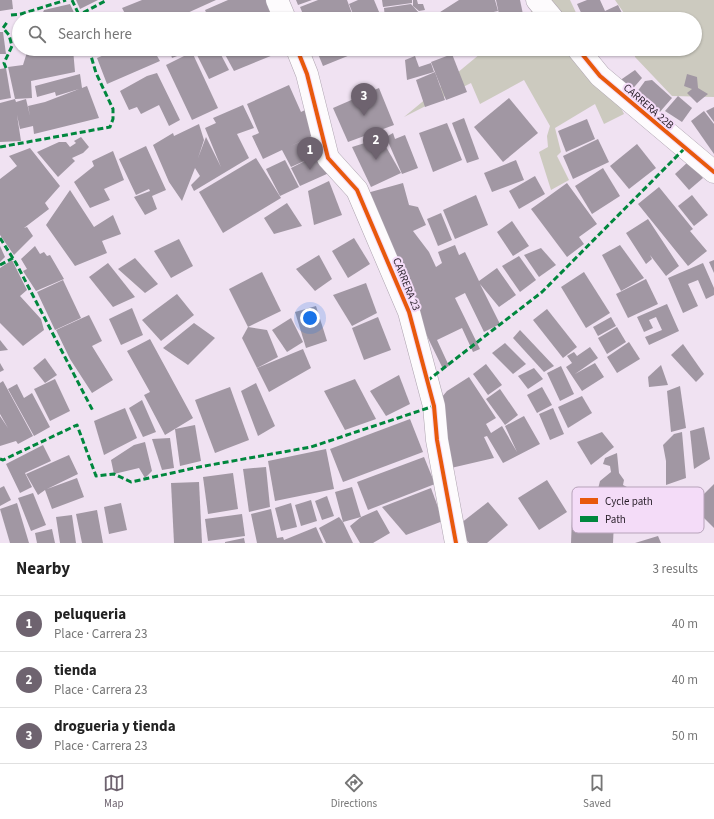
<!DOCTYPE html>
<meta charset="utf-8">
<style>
:root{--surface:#fff;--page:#f2f2f2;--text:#222;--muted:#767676;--line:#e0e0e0;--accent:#6e636f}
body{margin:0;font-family:"Source Sans 3",sans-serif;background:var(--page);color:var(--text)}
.you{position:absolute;left:310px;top:318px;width:14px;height:14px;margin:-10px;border:3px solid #fff;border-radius:50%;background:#1a73e8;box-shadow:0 0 0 6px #1a73e833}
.badge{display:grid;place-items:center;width:26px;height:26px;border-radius:50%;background:var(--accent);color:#fff;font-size:13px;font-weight:700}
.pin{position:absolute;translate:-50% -33px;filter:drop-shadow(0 1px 2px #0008)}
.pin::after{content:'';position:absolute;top:21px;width:14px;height:12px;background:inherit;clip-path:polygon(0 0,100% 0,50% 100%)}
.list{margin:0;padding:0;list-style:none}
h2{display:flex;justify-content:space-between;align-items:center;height:52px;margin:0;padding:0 16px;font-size:17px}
h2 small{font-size:13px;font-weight:400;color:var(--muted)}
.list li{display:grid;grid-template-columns:26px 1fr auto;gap:12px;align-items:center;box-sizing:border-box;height:56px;padding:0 16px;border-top:1px solid var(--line)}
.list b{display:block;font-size:15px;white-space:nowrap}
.list p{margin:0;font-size:13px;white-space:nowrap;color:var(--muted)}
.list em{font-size:13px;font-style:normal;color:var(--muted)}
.icon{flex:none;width:22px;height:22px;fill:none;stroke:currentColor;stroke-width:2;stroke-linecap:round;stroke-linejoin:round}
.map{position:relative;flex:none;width:714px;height:543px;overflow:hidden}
.search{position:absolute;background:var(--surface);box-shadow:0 1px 3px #0004;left:12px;right:12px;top:12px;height:44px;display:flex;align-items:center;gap:10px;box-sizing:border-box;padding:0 14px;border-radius:22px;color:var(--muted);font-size:15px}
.sheet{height:220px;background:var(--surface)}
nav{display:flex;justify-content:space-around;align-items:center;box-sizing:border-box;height:56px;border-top:1px solid var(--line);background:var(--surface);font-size:11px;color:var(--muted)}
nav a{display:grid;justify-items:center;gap:2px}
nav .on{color:var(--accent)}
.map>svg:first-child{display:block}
.forest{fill:#cccabf}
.building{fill:#a197a3}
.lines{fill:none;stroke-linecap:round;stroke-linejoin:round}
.secondary-casing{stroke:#ada3af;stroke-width:23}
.secondary{stroke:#fdfbfd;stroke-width:22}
.quiet{stroke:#00873e;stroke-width:3;stroke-dasharray:6 3;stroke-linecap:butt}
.cycleway-casing{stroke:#f4dcf8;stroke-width:6}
.cycleway{stroke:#e8590c;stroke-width:4}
.labels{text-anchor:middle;stroke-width:4;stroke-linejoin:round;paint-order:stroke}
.street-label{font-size:11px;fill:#281f29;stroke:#f4dcf8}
.key{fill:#f4dcf8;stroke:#b7a3ba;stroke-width:1}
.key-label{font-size:11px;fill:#281f29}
</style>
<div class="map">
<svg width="714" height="543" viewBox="0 0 714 543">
<rect width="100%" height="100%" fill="#f0e2f2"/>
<g class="forest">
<polygon points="545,0 570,0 579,19 522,19"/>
<polygon points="615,0 714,0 714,97 672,96 635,57 634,49 695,49 695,19 628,19"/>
<polygon points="486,49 593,49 624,114 604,124 595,104 555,128 561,152 557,156 569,180 551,190 539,152 548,147 547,136 550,126 524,80 480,104 471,83 404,117"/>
</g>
<g class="building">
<polygon points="0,0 12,0 13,9 0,11"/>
<polygon points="76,0 98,0 80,9"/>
<polygon points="142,0 216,0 174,19 128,19 122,8"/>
<polygon points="228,0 273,0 279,19 209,19 205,10"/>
<polygon points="296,0 312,0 298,5"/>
<polygon points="318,0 347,0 354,19 305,19 300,7"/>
<polygon points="358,0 374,0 382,19 355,19 349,4"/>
<polygon points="382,0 412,0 412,3 383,7"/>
<polygon points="413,0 417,0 418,4 423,4 425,10 419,11 413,6"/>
<polygon points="459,0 495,0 498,11 476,16 477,19 433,19 439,16 437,14"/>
<polygon points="496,0 520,0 524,19 500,19"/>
<polygon points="587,0 600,0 605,11 618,5 625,19 584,19 577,4"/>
<polygon points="70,4 77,19 40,19 44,10"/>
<polygon points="411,4 420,14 421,19 385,19 384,8"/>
<polygon points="497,12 499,19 478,19 478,17"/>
<polygon points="112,15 112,19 93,19 93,18"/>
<polygon points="198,16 199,18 205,16 207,19 191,19"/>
<polygon points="0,32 3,32 6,54 0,54"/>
<polygon points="28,49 73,49 75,72 31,81 32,98 15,99 8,67 23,65"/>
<polygon points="98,49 112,49 99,55"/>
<polygon points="118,49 133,49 135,53 143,49 153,49 160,61 107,84 97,58"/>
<polygon points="169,49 195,49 172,58"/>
<polygon points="207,49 218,49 229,70 209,79 196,53"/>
<polygon points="222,49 288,49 234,71"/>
<polygon points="316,49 365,49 323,66"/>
<polygon points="450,49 461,49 452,53"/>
<polygon points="192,52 218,108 192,120 166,65"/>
<polygon points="452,54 467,92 446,100 431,62"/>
<polygon points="415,56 419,67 431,63 434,72 407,80 405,60"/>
<polygon points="6,68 11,98 0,100 0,69"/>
<polygon points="635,70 642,78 629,93 619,81"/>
<polygon points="435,72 445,100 425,107 416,80"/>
<polygon points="157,73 180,120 169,126 159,105 141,114 137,107 129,110 120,91 147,76"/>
<polygon points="80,74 82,88 87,86 99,118 34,134 33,126 20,129 17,115 21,141 0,142 0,103 15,99 16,102 26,99 30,116 28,106 45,102 79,89 56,96 55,92 37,97 35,86"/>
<polygon points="687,74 697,77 698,88 708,94 697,103 687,93 692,89 684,86"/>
<polygon points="652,80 672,98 659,113 634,96 645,81"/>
<polygon points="289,85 301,112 305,110 314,135 291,146 315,135 329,173 300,186 291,168 313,157 291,167 282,150 263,159 252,136 259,133 247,104"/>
<polygon points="379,88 394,125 348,142 333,108"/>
<polygon points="678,96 692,108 682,122 665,111"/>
<polygon points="509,98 538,133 503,162 474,127"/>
<polygon points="243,105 254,128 237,134 249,158 194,191 191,185 200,176 195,168 182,201 169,182 153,145 173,133 174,136 199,124 204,140 198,158 206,137 221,167 205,128 216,123 213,118"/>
<polygon points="714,107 714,122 706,111"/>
<polygon points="704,111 714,124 714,154 691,121"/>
<polygon points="464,118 479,159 467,163 452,123"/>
<polygon points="587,119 595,139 566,152 558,131"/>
<polygon points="447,123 462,160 433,172 419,133"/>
<polygon points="393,133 395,139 405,135 418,168 402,174 386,137"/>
<polygon points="81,137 89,147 83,153 72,158 75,161 58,177 37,152 59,142 66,142 70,147 76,143 74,141"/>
<polygon points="381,138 401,173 371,187 352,147"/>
<polygon points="598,139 609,162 573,179 563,156"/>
<polygon points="637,144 656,168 629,189 610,166"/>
<polygon points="146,146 166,190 152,196 157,209 145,215 134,197 150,191 149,189 136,195 119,159"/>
<polygon points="30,148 60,186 45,203 49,209 24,228 27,227 33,236 14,255 0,235 0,179 17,166 9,156"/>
<polygon points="113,151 124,180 104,189 110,200 90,208 74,182 94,166 92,161"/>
<polygon points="256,158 281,198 223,233 199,192"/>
<polygon points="285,160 299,187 280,196 266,169"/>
<polygon points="516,160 524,180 492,192 484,173"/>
<polygon points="689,161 703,178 689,190 675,174"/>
<polygon points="603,168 620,196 592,214 575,186"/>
<polygon points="535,176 545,194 519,209 509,191"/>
<polygon points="329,181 342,215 314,225 308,191"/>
<polygon points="403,183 409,205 418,207 426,225 413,231 429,252 436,267 442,263 438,252 455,245 459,255 465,252 479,281 497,268 516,295 499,307 480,284 500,324 484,332 465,293 455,298 480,349 473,352 462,328 437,340 449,366 443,369 394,268 367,193"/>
<polygon points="567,183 597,224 579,237 584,244 567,257 531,209"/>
<polygon points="659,187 693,229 690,231 707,251 688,266 638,204"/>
<polygon points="70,190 94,227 113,215 121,234 102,241 107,253 75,266 46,225"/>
<polygon points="476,195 488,225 455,239 443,210"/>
<polygon points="692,195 708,215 694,226 678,206"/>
<polygon points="287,203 302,226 274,234 264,218"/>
<polygon points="441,213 452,240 438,246 427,219"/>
<polygon points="648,219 679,266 666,276 650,255 652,259 646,264 626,233"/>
<polygon points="512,221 529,246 513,256 497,232"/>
<polygon points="354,238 370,264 348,278 332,251"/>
<polygon points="179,239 193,266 171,278 154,251"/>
<polygon points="620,245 644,278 621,291 602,255"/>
<polygon points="0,246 5,257 0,262"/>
<polygon points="35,246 40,254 44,252 47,256 50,255 64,279 36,291 23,271 27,269 21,259"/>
<polygon points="541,248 556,265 539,277 524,255"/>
<polygon points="319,255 332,279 315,291 296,269"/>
<polygon points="519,256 536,280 520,292 502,266"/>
<polygon points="135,258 158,284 145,293 118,269"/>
<polygon points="12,260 27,290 20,296 41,319 44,330 23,346 0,323 0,268"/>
<polygon points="714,260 714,273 709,262"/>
<polygon points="108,263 135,297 113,307 89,277"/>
<polygon points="703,263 714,288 714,295 706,299 698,280 688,284 698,306 683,313 668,278"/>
<polygon points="262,272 281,311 248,327 229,289"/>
<polygon points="584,272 610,313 586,328 561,287"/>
<polygon points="646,279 658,304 628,318 616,294"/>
<polygon points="63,280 81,318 55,330 37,292"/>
<polygon points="366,283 377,313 352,326 333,295"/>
<polygon points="177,294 194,315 161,341 142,320"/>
<polygon points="667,304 679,331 649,345 645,337 662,330 656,317 649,320 653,328 644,332 637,317"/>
<polygon points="316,306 327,341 306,348 295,312"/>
<polygon points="132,308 143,335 121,345 109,319"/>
<polygon points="547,309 577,347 563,358 533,320"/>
<polygon points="89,315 102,341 92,346 113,380 92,393 70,359 56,330"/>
<polygon points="378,317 391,350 364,360 352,328"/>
<polygon points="611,317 616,326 598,336 593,327"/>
<polygon points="291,318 303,342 287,352 272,330"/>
<polygon points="194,323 215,338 188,365 163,348"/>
<polygon points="248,327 267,330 278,357 257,368 242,338"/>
<polygon points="617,327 626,342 607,354 598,338"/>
<polygon points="520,330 554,366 544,372 513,338"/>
<polygon points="150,339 193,418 165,435 144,395 150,392 127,351"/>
<polygon points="0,340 8,350 0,351"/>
<polygon points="629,342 640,359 617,373 607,357"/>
<polygon points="505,343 526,364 513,374 492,353"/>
<polygon points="683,344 704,374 696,382 671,355"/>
<polygon points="590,347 598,358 575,374 595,363 604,377 582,391 566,367 572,363 567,356 574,352 577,356"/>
<polygon points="303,349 311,368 269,392 257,368"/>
<polygon points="45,358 57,375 45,383 33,368"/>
<polygon points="0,363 4,370 0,372"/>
<polygon points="486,364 502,385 488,395 473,374"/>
<polygon points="661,365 668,385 649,387 648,377"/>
<polygon points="561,366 574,394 560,401 547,373"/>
<polygon points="534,368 543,379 528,389 518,376"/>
<polygon points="399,375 410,404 386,416 370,391"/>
<polygon points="469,377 496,418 486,424 491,433 502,426 517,452 505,426 524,416 540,444 503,463 487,436 484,437 494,458 451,468 436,404 447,391"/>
<polygon points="55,379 70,411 50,421 34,389"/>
<polygon points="355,379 376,419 345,430 324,391"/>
<polygon points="3,381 33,436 18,444 16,441 0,446 0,416 8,428 0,414 0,383"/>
<polygon points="256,383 275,426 258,436 241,391"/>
<polygon points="17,384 24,398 32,393 50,427 34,436 8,389"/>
<polygon points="680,386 686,428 671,432 667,391"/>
<polygon points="230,387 249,440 215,453 195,400"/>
<polygon points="542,387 552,405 537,413 527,395"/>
<polygon points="500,389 518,415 505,425 486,399"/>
<polygon points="582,396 592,413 568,428 558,407"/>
<polygon points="142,400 156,432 143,437 129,408"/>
<polygon points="125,408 137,438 104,455 94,421"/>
<polygon points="553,408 564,434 550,440 539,414"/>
<polygon points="410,419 423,452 343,482 330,449"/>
<polygon points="195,425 201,461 180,466 175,429"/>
<polygon points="704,427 710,459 694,469 690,431"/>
<polygon points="602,432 614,447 591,465 577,442"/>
<polygon points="682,432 686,478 666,485 666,461 663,445 674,434"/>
<polygon points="170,438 174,468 162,470 152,439"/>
<polygon points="145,442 152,471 145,478 139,468 114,474 111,460 134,445"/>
<polygon points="43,445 51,461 25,473 24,471 32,487 20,493 6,464"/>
<polygon points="326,449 334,489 275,501 268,461"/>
<polygon points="617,453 619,473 624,480 623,485 635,491 632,515 593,509 600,481 611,472 610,466 603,464 605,458"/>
<polygon points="69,455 78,474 47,489 77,478 84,497 52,509 45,490 38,495 26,474"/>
<polygon points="424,457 435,484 368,510 357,482"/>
<polygon points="266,467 270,507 249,512 243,469"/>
<polygon points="233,473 238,509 208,514 203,477"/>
<polygon points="547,480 567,512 539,530 518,498"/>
<polygon points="199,482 202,543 174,543 171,483"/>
<polygon points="714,484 714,528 692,506"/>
<polygon points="4,486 11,500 0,506 0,488"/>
<polygon points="352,487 361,517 377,510 390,533 373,543 360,543 350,526 361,517 343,522 335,492"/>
<polygon points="431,488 443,521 406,535 382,507"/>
<polygon points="33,493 46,525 31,531 18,498"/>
<polygon points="327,496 334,516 322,520 315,501"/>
<polygon points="311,500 317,521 301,526 295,505"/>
<polygon points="488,502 508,525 487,543 469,543 456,527"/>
<polygon points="17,503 29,543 10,543 0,509"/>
<polygon points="121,503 127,530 109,534 104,507"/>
<polygon points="291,503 297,527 281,531 275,508"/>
<polygon points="271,509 277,538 283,537 284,540 316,527 323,543 257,543 251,514"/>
<polygon points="97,510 103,543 82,543 76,514"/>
<polygon points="242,514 245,536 208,541 205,519"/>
<polygon points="72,515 76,543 60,543 56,517"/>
<polygon points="339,517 343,522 353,543 326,543 319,528"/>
<polygon points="572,517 614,522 613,543 571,543"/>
<polygon points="52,529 55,543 37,543 35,533"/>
<polygon points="658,536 661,543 635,543"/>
<polygon points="244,538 245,543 225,543 225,542"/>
</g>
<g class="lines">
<defs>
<g id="secondary">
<polyline points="277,0 285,19"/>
<polyline points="537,0 553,19"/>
<polyline points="297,49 307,74 328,158 357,190 409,312 434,406 437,440 456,543"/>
<polyline points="578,49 600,76 714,172"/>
</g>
</defs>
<use href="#secondary" class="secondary-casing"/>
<use href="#secondary" class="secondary"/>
<g class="quiet">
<polyline points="72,0 79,15"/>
<polyline points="11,15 21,14 66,0"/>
<polyline points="80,19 79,15 107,0"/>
<polyline points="6,68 4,63 12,46 9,35 3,28 8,21"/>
<polyline points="0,147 110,127 113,119 113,109 96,73 89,49"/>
<polyline points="0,238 16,263 93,411"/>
<polyline points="0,265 13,258"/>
<polyline points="427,381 542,292 685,148"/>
<polyline points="0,459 3,460 77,425 96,476 114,474 131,482 199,467 311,447 434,406"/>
</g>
<defs>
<g id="cycleway">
<polyline points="297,49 307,74 328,158 357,190 409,312 434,406 437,440 456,543"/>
<polyline points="578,49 600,76 714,172"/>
</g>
</defs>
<use href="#cycleway" class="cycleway-casing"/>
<use href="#cycleway" class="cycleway"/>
</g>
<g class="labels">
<g class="street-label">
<text transform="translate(649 106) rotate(41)" y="4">CARRERA 22B</text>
<text transform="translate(407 284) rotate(68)" y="4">CARRERA 23</text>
</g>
</g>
<rect x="572" y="487" width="132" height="46" rx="6" class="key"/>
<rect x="580" y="498" width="18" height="6" fill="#e8590c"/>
<rect x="580" y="516" width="18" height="6" fill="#00873e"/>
<g class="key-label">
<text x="605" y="505">Cycle path</text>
<text x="605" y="523">Path</text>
</g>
</svg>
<div class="you"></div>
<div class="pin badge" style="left:310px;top:170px">1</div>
<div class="pin badge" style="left:376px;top:160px">2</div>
<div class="pin badge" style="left:364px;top:116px">3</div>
<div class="search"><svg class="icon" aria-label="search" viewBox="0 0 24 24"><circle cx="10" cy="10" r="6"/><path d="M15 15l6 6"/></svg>Search here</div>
</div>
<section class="sheet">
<h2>Nearby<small>3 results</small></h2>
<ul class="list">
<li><span class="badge">1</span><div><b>peluqueria</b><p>Place · Carrera 23</p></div><em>40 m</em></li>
<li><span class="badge">2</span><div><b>tienda</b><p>Place · Carrera 23</p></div><em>40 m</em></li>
<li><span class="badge">3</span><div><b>drogueria y tienda</b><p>Place · Carrera 23</p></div><em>50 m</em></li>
</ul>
</section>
<nav>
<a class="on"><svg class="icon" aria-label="map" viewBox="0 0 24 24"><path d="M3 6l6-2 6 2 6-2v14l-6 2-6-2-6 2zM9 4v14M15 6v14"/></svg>Map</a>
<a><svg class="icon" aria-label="directions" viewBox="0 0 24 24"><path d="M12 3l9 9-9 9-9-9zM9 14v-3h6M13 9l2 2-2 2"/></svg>Directions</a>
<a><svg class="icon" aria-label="saved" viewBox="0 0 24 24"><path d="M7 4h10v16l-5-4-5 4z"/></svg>Saved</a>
</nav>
